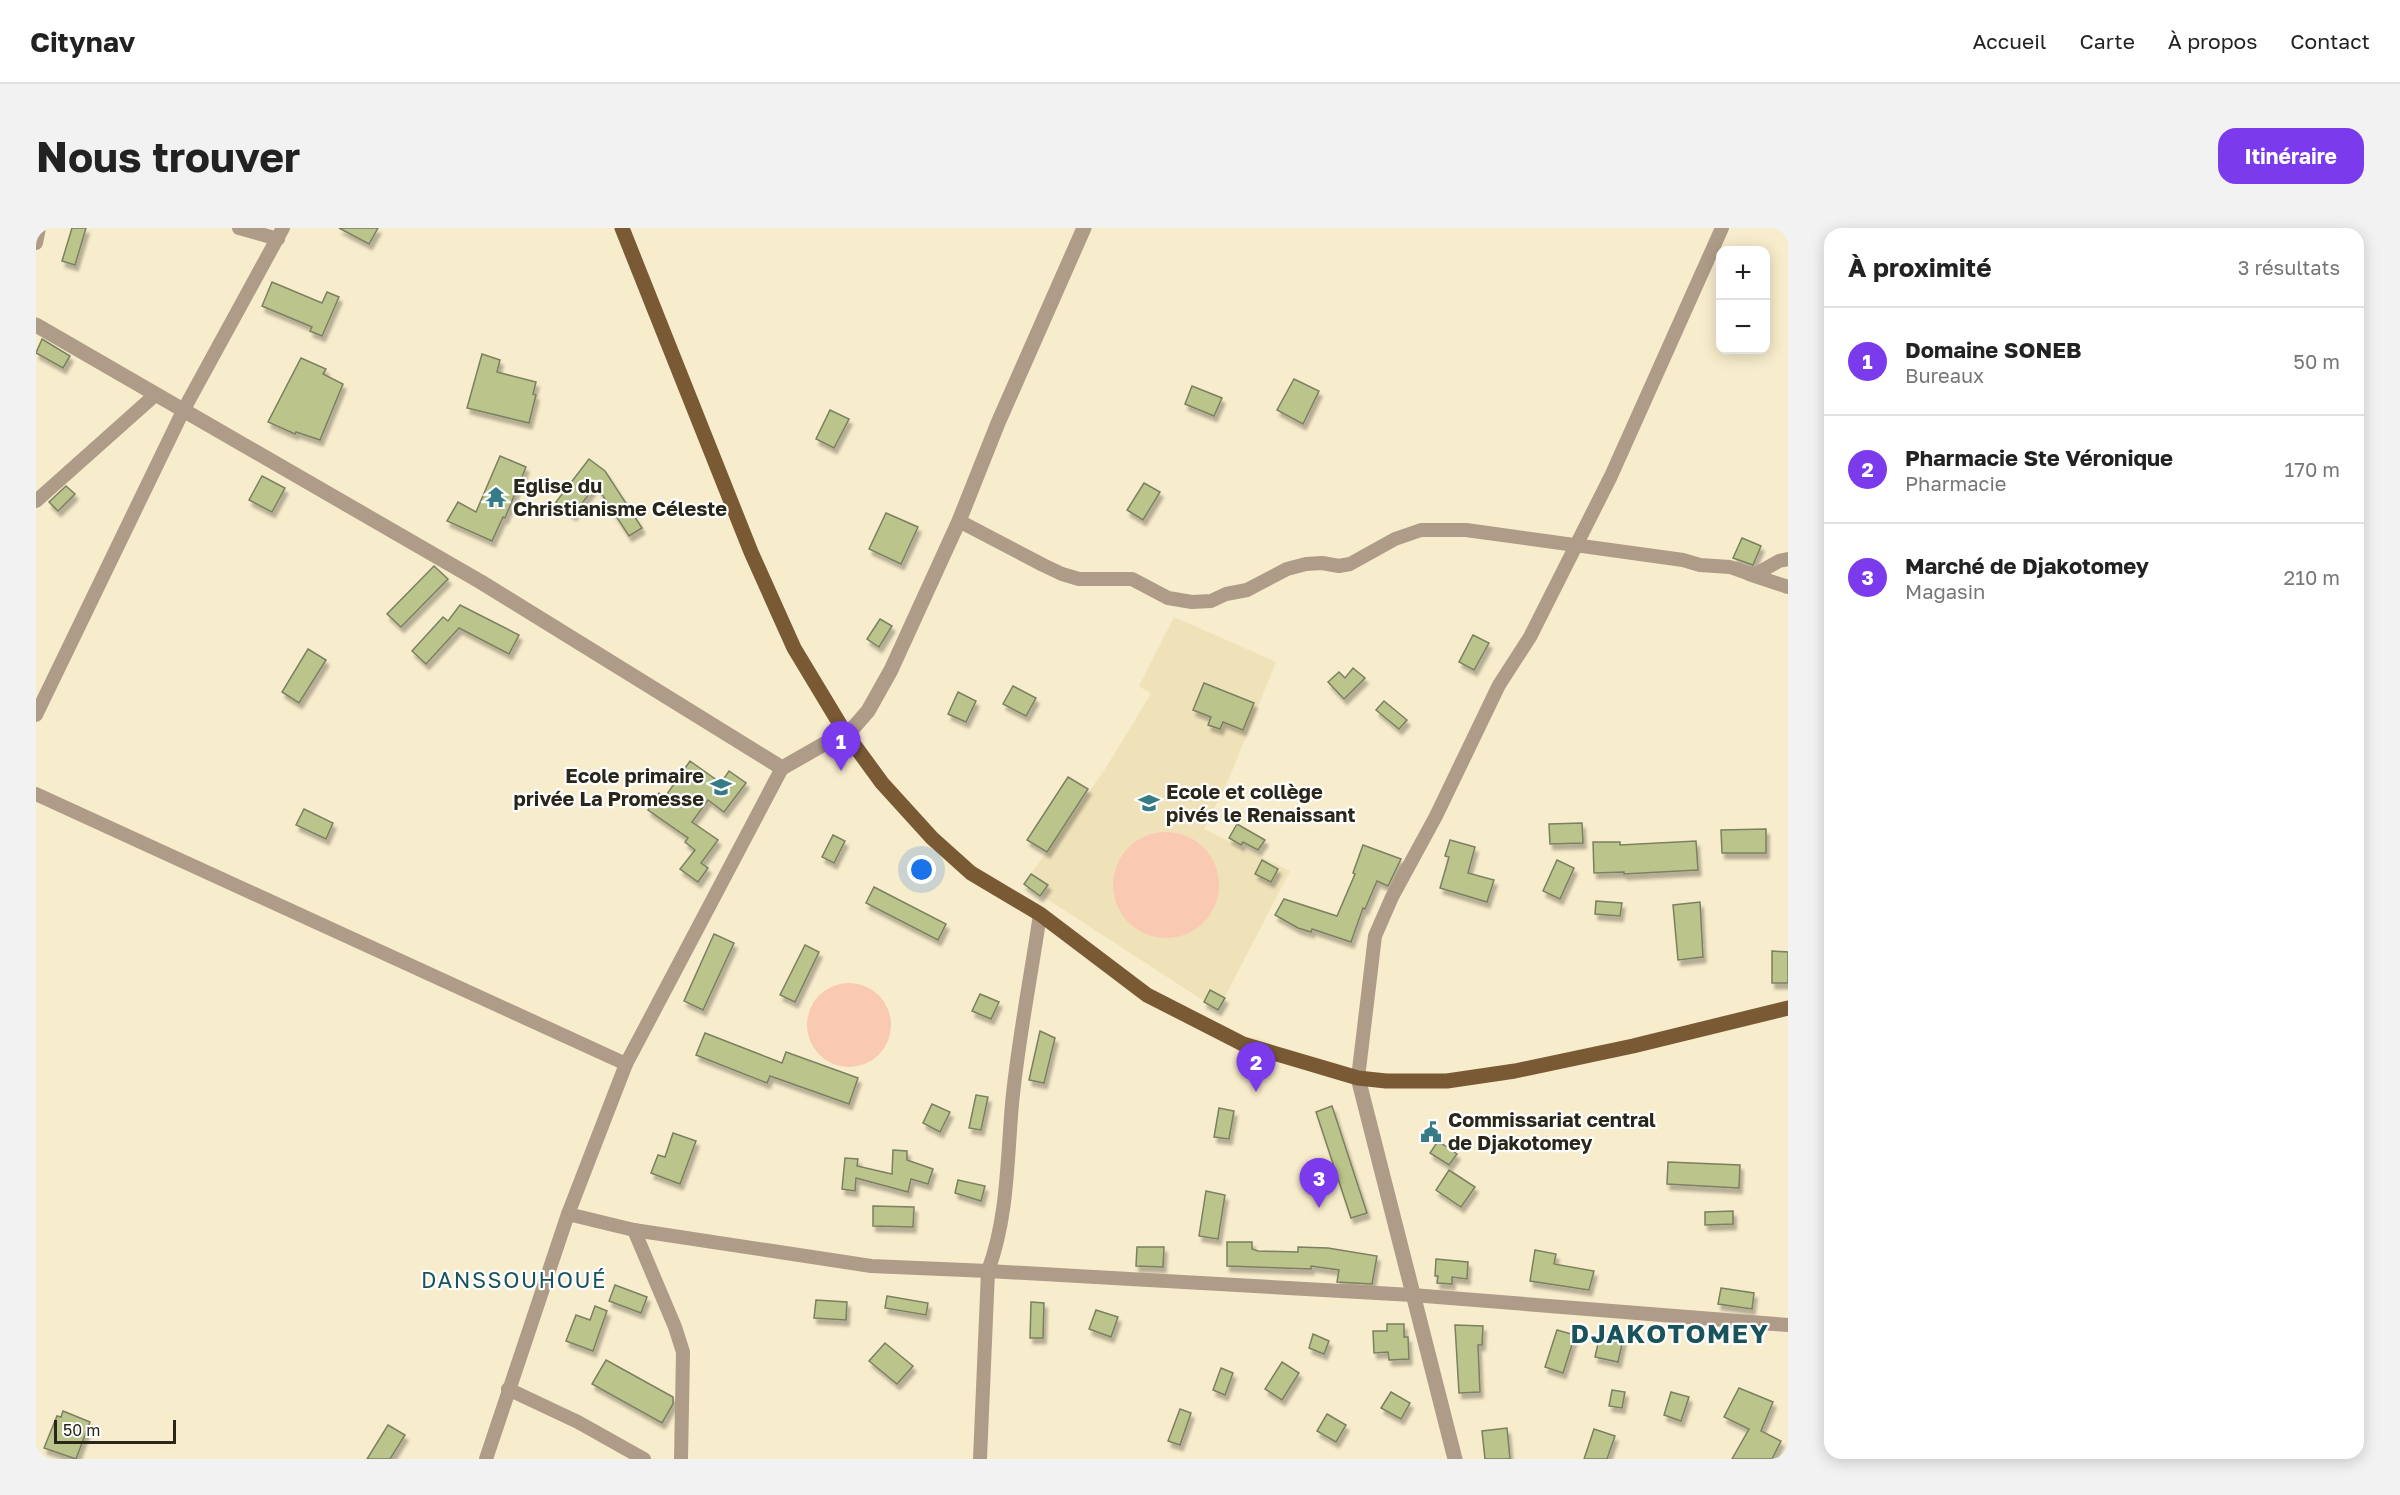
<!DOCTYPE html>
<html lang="fr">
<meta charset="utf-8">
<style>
:root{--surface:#fff;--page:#f2f2f2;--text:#222;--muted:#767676;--line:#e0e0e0;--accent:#7c3aed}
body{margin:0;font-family:"Golos Text",sans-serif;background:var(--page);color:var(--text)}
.controls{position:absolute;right:18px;top:18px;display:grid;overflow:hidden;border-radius:12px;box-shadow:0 3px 15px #0003}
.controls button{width:54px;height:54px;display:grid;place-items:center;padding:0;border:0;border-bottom:2px solid var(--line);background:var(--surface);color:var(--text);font:30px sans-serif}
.scale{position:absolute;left:18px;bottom:15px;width:122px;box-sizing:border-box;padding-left:6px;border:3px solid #2a261a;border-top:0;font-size:16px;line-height:21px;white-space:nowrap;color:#2a261a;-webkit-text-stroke:4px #fff;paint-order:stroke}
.you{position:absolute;left:886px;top:642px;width:21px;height:21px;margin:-15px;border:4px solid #fff;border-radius:50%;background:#1a73e8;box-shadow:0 0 0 9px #1a73e833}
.badge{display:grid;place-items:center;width:39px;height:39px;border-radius:50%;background:var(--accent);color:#fff;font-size:20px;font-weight:700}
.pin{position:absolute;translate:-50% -50px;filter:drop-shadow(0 2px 3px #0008)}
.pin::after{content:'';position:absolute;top:32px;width:21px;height:18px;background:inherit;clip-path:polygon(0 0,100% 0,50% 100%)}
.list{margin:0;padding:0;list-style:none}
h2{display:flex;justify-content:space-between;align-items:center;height:78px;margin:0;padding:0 24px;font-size:26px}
h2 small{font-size:20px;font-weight:400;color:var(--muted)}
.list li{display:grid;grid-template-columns:39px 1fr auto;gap:18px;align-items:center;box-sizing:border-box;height:108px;padding:0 24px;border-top:2px solid var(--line)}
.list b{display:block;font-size:22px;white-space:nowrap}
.list p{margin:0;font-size:20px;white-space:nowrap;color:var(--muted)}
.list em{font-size:20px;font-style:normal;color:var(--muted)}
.map{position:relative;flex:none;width:1752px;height:1231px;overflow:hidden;border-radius:18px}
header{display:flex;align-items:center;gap:36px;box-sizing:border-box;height:84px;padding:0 30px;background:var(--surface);border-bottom:2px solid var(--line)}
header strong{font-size:28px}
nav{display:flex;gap:33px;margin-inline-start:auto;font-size:21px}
.intro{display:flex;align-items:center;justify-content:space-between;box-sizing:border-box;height:144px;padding:0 36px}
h1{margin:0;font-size:42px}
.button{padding:15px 27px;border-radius:18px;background:var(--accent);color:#fff;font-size:21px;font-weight:700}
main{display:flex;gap:36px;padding:0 36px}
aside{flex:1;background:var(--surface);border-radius:18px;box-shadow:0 3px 15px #0003}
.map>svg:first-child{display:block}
.built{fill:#efe2b9}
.green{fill:#fac9b2}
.building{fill:#bbc48a;stroke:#7b8062;stroke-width:1.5;filter:url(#shadow)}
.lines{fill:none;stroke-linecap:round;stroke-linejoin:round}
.minor{stroke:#ae9c88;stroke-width:14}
.tertiary{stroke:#ae9c88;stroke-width:15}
.primary{stroke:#795a35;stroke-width:15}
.labels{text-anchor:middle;stroke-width:4.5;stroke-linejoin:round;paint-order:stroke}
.poi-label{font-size:20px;font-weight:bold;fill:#2a261a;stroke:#fff;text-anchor:start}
.quarter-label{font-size:22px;letter-spacing:1.5px;fill:#19535b;stroke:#fff}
.district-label{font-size:26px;font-weight:bold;letter-spacing:1.5px;fill:#19535b;stroke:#fff}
</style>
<header>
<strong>Citynav</strong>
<nav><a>Accueil</a><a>Carte</a><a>À propos</a><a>Contact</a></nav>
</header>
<div class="intro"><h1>Nous trouver</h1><a class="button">Itinéraire</a></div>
<main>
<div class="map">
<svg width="1752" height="1231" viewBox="0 0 1752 1231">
<defs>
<filter id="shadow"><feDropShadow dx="3" dy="5.5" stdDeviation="1.5" flood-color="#0004"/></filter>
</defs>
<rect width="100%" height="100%" fill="#f7eccb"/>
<polygon class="built" points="1138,389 1240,434 1194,548 1168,601 1254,643 1182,782 988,656 1069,541 1115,466 1103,458"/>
<g class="green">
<circle cx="1130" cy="657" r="53"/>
<circle cx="813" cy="797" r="42"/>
</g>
<g class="building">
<polygon points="36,0 50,0 39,37 26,33"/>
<polygon points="303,0 342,0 333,16"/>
<polygon points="236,54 286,75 291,64 303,69 286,108 274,103 276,99 226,78"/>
<polygon points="6,111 34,128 27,140 0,125"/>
<polygon points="446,126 464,132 461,144 500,154 497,166 500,167 493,195 431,180"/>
<polygon points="265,130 290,141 287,146 307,156 284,212 260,204 259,206 232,194"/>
<polygon points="1258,151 1283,163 1267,196 1241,182"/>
<polygon points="1156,158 1186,170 1178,188 1149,176"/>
<polygon points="794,182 813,191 798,220 780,211"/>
<polygon points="464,228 490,239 469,290 467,289 456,313 411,293 422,274 440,284"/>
<polygon points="553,231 569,243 606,300 593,308 560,257 537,287 520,274"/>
<polygon points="226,248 249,260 236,284 213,272"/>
<polygon points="1108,255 1124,264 1107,292 1091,282"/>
<polygon points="30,258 39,266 22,283 13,274"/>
<polygon points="850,285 882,299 865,336 833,321"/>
<polygon points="1706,310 1725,318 1717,337 1697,330"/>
<polygon points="398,338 412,351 365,399 351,386"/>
<polygon points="424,377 483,407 473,426 423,400 390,436 376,423 407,389 412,393"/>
<polygon points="844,391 856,398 843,419 831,411"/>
<polygon points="1437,407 1453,415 1438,442 1423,434"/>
<polygon points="272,421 290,432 263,475 246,464"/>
<polygon points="1317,440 1329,450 1308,471 1292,454 1303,444 1309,450"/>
<polygon points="1168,455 1218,475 1207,502 1187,494 1184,501 1172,497 1175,489 1157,482"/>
<polygon points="977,458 1000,470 990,488 967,476"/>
<polygon points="922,464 940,473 930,494 912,486"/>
<polygon points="1348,473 1371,492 1363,501 1340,482"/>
<polygon points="654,533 685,555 693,543 710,555 688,584 672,572 656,594 682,612 665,635 672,640 662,654 644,641 659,622 649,614 652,610 612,582 623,565 629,569"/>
<polygon points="1032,549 1052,561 1011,624 991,612"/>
<polygon points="268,581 297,595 290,611 260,597"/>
<polygon points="1546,595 1547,615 1514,616 1513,596"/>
<polygon points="1201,596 1229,612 1222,622 1207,614 1205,617 1193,610"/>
<polygon points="1730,601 1730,625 1686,625 1685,602"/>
<polygon points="797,607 809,613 798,635 786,629"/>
<polygon points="1414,612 1439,619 1432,645 1458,652 1451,674 1404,660 1413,629 1409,628"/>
<polygon points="1660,613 1662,642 1588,646 1588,644 1558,645 1557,614 1584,614 1584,617"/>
<polygon points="1327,617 1365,631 1352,658 1341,653 1329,681 1327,680 1315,714 1276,701 1275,704 1262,700 1239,687 1248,671 1301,688 1319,646 1317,645"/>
<polygon points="1226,632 1242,641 1235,654 1219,646"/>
<polygon points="1521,632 1538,640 1524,671 1507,663"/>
<polygon points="995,646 1012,657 1004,668 988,656"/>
<polygon points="838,659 910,696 902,712 830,675"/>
<polygon points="1560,673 1586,675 1584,688 1559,686"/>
<polygon points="1664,674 1667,729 1642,732 1637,677"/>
<polygon points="678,706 698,715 667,782 648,773"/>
<polygon points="769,717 783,724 759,774 744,767"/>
<polygon points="1736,723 1752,724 1752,755 1736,755"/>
<polygon points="1174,762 1189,770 1182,782 1168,774"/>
<polygon points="944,766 963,774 955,791 936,783"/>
<polygon points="1004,803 1019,810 1008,855 993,852"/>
<polygon points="669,805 746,835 750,824 822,850 813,876 734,848 731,855 660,827"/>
<polygon points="940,867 952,869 945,902 933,900"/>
<polygon points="896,876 914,884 904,904 887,895"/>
<polygon points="1296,878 1331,985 1315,990 1280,884"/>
<polygon points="1183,880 1198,883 1193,911 1178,909"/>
<polygon points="637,905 660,913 644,956 615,945 622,927 629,929"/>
<polygon points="1402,913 1421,926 1413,937 1394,925"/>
<polygon points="857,922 871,923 871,932 897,941 892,956 875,951 872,964 820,950 819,963 806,961 809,930 822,931 821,938 856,946"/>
<polygon points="1632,934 1704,937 1703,960 1631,956"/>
<polygon points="1413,942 1439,959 1425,979 1400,962"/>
<polygon points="922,952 949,958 945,973 919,965"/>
<polygon points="1170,963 1189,967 1182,1011 1163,1008"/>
<polygon points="837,978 878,979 877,999 837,998"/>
<polygon points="1697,983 1697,996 1669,997 1669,984"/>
<polygon points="1191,1014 1216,1014 1216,1021 1222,1023 1262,1024 1262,1019 1292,1020 1341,1028 1336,1056 1301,1054 1303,1042 1275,1038 1275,1041 1191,1038"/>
<polygon points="1101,1019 1128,1019 1127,1039 1100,1038"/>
<polygon points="1499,1022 1520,1026 1518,1036 1558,1043 1553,1062 1494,1053"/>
<polygon points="1400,1031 1432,1034 1431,1051 1416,1049 1416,1056 1401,1055 1402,1048 1399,1048"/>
<polygon points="579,1057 611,1069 605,1085 573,1073"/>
<polygon points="1685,1060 1718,1065 1716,1081 1682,1076"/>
<polygon points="851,1068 892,1075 890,1087 849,1080"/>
<polygon points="780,1072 811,1074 810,1092 778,1090"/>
<polygon points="995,1074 1008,1075 1007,1110 994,1110"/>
<polygon points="559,1078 571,1083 557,1123 530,1113 540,1087 554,1092"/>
<polygon points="1060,1082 1082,1089 1075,1109 1053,1101"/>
<polygon points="1351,1096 1368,1096 1368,1109 1372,1109 1373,1131 1353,1132 1352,1124 1338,1125 1337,1103 1351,1103"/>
<polygon points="1419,1097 1447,1098 1446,1117 1442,1117 1444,1164 1423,1165"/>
<polygon points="1521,1102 1539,1107 1527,1145 1509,1139"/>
<polygon points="1277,1106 1293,1113 1288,1126 1273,1120"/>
<polygon points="1564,1107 1587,1112 1582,1134 1559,1129"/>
<polygon points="849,1115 877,1138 861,1156 833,1133"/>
<polygon points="570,1132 637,1169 637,1176 626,1195 556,1156"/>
<polygon points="1246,1134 1263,1145 1246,1172 1229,1161"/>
<polygon points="1185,1140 1197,1145 1189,1167 1177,1162"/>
<polygon points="1703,1160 1737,1174 1725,1203 1745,1213 1736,1231 1696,1231 1713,1201 1688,1189"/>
<polygon points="1576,1162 1589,1164 1586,1180 1573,1178"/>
<polygon points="1355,1164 1374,1175 1365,1191 1345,1180"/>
<polygon points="1635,1164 1653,1169 1645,1193 1628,1187"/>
<polygon points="1144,1181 1155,1185 1144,1217 1132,1213"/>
<polygon points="27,1183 54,1194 40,1231 8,1220 21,1188 25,1189"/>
<polygon points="1291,1186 1310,1197 1300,1214 1281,1203"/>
<polygon points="352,1197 369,1207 354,1231 331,1231"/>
<polygon points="1471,1200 1474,1231 1449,1231 1446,1203"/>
<polygon points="1558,1201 1579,1208 1571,1231 1548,1231"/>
</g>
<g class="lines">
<g class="minor">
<polyline points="203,0 242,11"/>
<polyline points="0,15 3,0"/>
<polyline points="0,273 119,167"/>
<polyline points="923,293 1007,337 1026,346 1043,351 1096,351 1132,370 1156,374 1175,373 1190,366 1211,362 1251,341 1270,336 1286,335 1303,338 1314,336 1359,311 1385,302 1430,302 1647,332 1664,337 1694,339 1711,345 1720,346 1743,333 1752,331"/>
<polyline points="1713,346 1752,359"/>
<polyline points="0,487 147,183 247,0"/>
<polyline points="0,566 590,836"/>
<polyline points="1322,850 1339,708 1356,669 1400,588 1463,457 1494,409 1575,248 1686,0"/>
<polyline points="532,986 598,1002 835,1038 952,1043 1376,1067 1752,1097"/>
<polyline points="598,1002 639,1099 647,1124 645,1231"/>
<polyline points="472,1161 542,1194 608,1231"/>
<polyline points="450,1231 532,986 590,836 746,540"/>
<path d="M944 1231 952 1043C972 989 971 932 976 876 982 812 995 749 1004 686"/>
</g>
<g class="tertiary">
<polyline points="0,97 445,354 746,540 818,499 832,483 855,442 923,293 962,195 1048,0"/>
<polyline points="1322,850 1419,1231"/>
</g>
<polyline class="primary" points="586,0 715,324 758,420 808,503 846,555 896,610 935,645 1004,686 1111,767 1207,816 1322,850 1350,853 1411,853 1479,843 1597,818 1752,780"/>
</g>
<defs>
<symbol id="temple-bare" viewBox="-9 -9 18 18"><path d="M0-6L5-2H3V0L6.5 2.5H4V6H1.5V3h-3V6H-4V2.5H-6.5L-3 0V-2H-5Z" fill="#357c86" stroke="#fff" stroke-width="2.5" paint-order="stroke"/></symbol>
<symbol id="school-bare" viewBox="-9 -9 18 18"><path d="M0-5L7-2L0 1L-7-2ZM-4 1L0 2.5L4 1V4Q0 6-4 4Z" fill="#357c86" stroke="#fff" stroke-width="2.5" paint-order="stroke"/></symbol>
<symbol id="civic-bare" viewBox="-9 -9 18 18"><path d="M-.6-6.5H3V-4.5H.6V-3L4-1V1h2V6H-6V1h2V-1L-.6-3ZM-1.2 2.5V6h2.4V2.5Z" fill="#357c86" stroke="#fff" stroke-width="2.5" paint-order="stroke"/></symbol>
</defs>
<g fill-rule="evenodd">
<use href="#temple-bare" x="445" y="254" width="30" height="30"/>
<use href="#school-bare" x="670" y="544" width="30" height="30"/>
<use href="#school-bare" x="1098" y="560" width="30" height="30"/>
<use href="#civic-bare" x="1380" y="889" width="30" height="30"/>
</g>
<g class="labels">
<g class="poi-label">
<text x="477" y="265">Eglise du<tspan x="477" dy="23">Christianisme Céleste</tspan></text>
<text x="668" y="555" text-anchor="end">Ecole primaire<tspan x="668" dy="23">privée La Promesse</tspan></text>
<text x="1130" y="571">Ecole et collège<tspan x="1130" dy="23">pivés le Renaissant</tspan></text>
<text x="1412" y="899">Commissariat central<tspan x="1412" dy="23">de Djakotomey</tspan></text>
</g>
<g class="quarter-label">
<text x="478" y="1060">DANSSOUHOUÉ</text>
</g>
<g class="district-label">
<text x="1634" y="1115">DJAKOTOMEY</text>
</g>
</g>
</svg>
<div class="controls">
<button>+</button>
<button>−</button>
</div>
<div class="scale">50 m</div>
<div class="you"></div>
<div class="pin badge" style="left:805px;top:543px">1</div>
<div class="pin badge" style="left:1220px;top:864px">2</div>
<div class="pin badge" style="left:1283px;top:980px">3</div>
</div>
<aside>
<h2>À proximité<small>3 résultats</small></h2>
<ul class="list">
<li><span class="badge">1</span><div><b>Domaine SONEB</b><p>Bureaux</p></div><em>50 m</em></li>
<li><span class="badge">2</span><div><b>Pharmacie Ste Véronique</b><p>Pharmacie</p></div><em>170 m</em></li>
<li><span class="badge">3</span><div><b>Marché de Djakotomey</b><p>Magasin</p></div><em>210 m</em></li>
</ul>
</aside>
</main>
